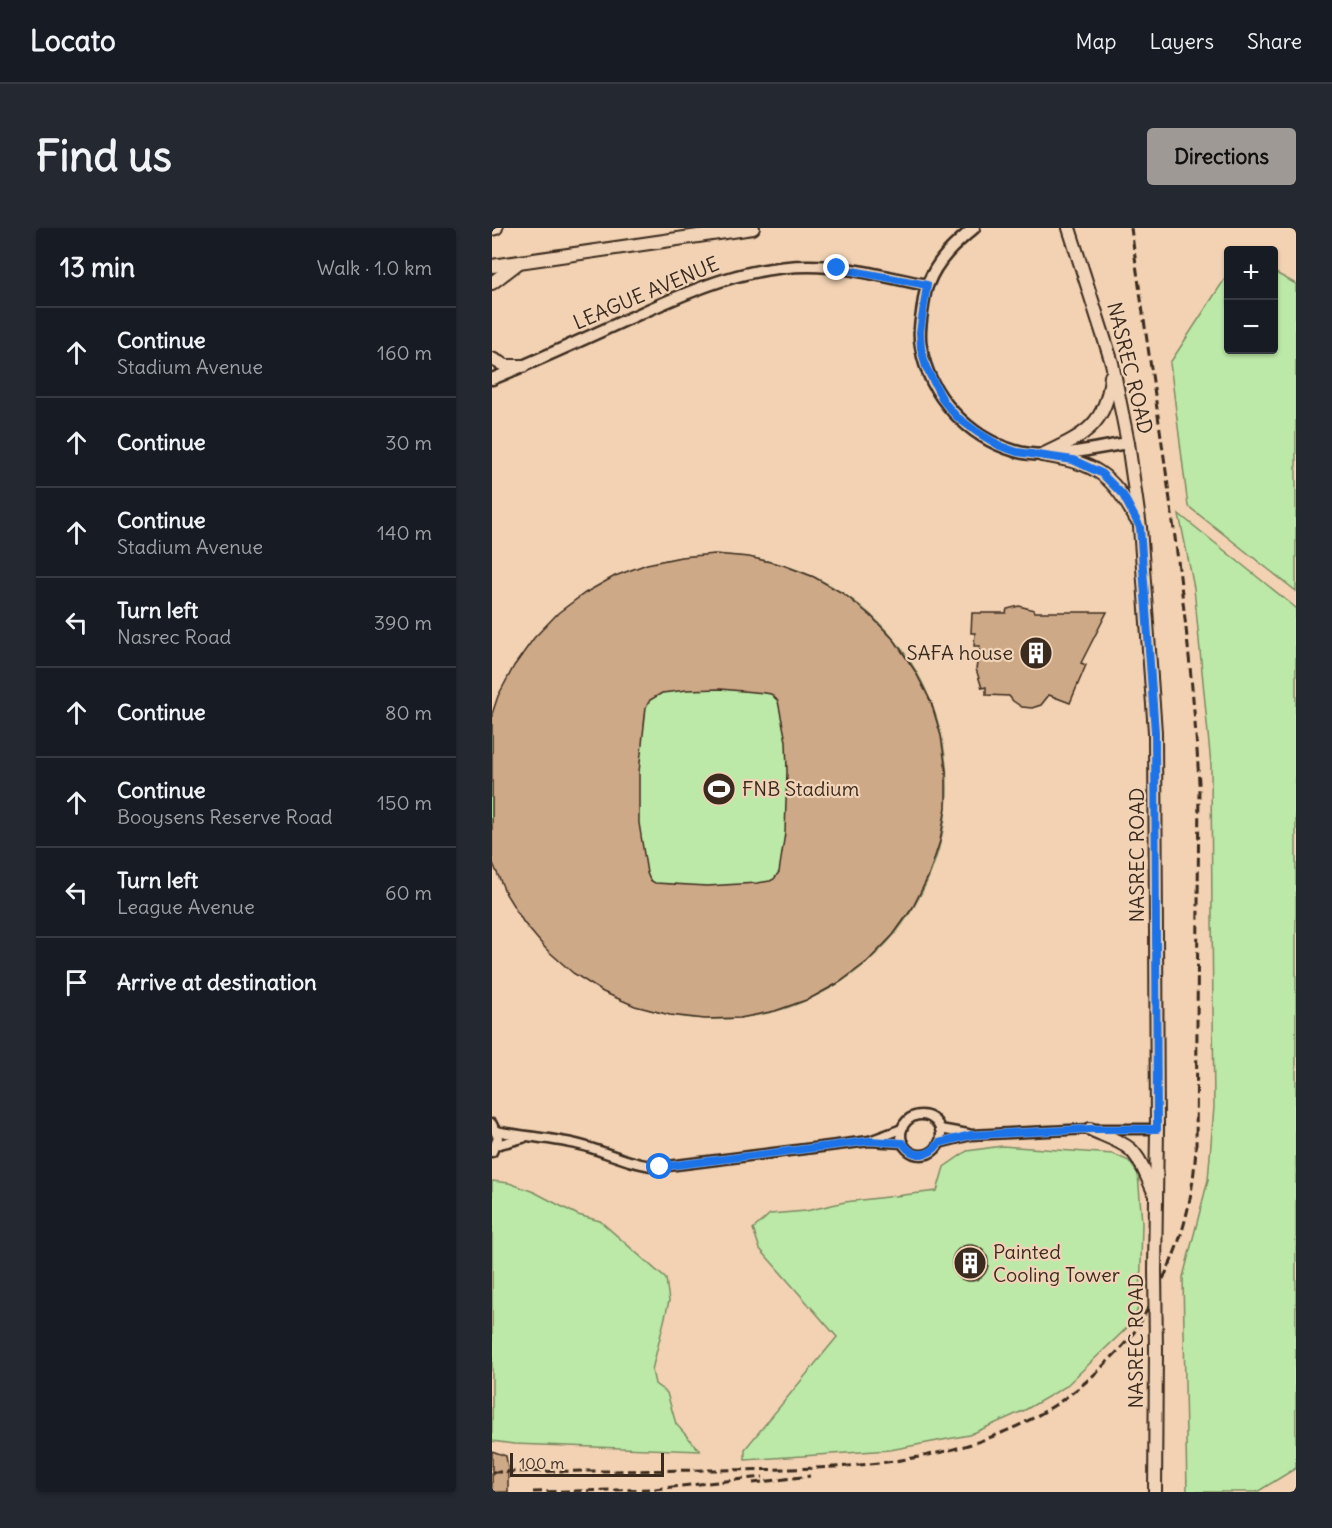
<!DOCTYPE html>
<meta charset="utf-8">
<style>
:root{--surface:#171b24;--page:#242831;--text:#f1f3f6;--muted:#9ea1a6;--line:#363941;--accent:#9f9995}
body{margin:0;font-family:Delius,sans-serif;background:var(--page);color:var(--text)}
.controls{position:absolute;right:18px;top:18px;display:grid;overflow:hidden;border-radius:6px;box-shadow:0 2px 4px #0004}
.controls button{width:54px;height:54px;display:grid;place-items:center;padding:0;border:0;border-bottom:2px solid var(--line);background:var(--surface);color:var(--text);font:30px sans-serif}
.scale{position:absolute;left:18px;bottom:15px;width:154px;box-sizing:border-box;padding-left:6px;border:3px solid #3b2a1e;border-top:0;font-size:16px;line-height:21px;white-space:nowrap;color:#3b2a1e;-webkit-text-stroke:4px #f1d3b7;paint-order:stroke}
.stop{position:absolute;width:18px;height:18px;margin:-14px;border:4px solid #1a73e8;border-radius:50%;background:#fff}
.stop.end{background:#1a73e8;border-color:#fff;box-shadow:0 2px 6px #0008}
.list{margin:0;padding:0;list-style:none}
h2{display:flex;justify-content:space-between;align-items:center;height:78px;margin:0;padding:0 24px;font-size:26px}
h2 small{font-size:20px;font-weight:400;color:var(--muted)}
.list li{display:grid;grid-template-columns:39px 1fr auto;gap:18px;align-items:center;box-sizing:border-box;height:90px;padding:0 24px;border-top:2px solid var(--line)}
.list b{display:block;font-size:22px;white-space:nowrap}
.list p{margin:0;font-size:20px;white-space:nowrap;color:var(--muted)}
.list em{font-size:20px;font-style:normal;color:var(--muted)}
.icon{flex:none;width:33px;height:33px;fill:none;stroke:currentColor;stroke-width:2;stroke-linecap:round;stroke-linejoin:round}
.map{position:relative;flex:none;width:804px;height:1264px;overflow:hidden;border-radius:6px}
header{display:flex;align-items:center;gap:36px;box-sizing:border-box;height:84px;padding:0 30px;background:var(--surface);border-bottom:2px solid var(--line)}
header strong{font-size:28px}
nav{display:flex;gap:33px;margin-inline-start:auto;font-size:21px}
.intro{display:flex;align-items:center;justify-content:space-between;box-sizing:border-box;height:144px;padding:0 36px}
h1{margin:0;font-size:42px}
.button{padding:15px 27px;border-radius:6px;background:var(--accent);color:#111;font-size:21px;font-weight:700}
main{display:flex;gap:36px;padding:0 36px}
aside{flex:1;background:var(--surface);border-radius:6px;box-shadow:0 2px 4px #0004}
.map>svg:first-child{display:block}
.green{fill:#bce9a7;stroke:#7c8a62;stroke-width:1.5}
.building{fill:#cda987;stroke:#3b2a1e;stroke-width:1.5;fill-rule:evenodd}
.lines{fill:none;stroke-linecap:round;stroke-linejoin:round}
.minor-casing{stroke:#3b2a1e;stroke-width:13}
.tertiary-casing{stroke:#3b2a1e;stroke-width:15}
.secondary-casing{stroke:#3b2a1e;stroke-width:16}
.minor{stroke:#f1d3b7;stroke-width:8}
.tertiary{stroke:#f1d3b7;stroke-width:10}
.secondary{stroke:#f1d3b7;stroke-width:12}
.rail{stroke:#3b2a1e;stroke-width:3;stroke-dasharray:9 4.5;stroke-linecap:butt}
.secondary-bridge-casing{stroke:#3b2a1e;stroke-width:16;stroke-linecap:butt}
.secondary-bridge{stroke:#f1d3b7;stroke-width:12}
.route{stroke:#1a73e8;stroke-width:8}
.labels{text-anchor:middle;stroke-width:4.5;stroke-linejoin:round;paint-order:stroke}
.street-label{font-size:20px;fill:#3b2a1e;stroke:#f1d3b7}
.poi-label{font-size:20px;fill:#3b2a1e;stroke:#f1d3b7;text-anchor:start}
</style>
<header>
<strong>Locato</strong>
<nav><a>Map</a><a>Layers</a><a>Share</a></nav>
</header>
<div class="intro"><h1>Find us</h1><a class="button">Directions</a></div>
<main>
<aside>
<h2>13 min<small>Walk · 1.0 km</small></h2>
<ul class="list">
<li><svg class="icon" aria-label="ahead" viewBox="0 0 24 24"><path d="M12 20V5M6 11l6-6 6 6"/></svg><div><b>Continue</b><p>Stadium Avenue</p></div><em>160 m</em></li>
<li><svg class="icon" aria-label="ahead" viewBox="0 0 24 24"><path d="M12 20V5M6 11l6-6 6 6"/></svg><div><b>Continue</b></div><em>30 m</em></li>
<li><svg class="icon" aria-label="ahead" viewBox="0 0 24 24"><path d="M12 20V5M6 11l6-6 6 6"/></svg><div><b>Continue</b><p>Stadium Avenue</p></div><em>140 m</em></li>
<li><svg class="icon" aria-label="left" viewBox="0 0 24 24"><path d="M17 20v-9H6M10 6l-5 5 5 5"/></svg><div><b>Turn left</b><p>Nasrec Road</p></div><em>390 m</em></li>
<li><svg class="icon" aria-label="ahead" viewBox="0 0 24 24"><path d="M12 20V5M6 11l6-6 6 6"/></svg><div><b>Continue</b></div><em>80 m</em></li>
<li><svg class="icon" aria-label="ahead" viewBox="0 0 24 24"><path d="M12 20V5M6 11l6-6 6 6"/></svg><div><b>Continue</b><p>Booysens Reserve Road</p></div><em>150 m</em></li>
<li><svg class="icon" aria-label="left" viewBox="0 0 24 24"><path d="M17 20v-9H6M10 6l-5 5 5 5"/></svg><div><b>Turn left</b><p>League Avenue</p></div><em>60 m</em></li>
<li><svg class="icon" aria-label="arrive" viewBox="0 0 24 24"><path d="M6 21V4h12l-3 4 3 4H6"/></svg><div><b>Arrive at destination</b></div></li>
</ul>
</aside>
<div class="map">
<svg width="804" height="1264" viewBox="0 0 804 1264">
<rect width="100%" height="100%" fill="#f2d2b3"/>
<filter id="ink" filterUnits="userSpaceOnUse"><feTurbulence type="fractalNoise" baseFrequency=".0167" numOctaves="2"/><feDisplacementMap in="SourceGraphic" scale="12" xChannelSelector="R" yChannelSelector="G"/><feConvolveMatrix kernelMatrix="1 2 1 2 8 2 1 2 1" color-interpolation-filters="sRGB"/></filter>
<g filter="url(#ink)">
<g class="green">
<polygon points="782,44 804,56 804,363 696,278 678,135 736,46 736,122 782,122"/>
<polygon points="687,286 804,380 804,1240 765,1264 695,1264 691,1049 716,952 722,879 720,688 719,537 702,360"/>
<circle cx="223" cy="559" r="232"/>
<polygon points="510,918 621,926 637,933 646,946 650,995 648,1074 641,1094 573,1159 533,1182 477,1207 398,1222 253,1232 253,1221 345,1109 268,1021 261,1001 278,986 314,983 353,974 445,963 452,939 475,923"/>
<polygon points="0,953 17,955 42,964 86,987 108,993 174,1051 177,1073 160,1142 163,1156 175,1165 184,1196 208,1223 22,1216 0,1213"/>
</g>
<g class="building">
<path d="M223 326 257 329 291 337 322 349 352 366 379 388 403 413 423 443 439 474 449 508 454 543V579L448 613 437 647 421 679 401 707 376 733 348 754 317 771 283 783 248 790 213 791 178 787 143 778 111 764 81 745 54 721 32 695 14 666 0 633V486L6 468 22 438 42 410 66 385 93 365 123 348 155 336 189 329ZM228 461 273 465 279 466 286 473 294 513 295 543 293 605 287 644 282 651 278 653 265 655 215 658 163 655 158 652 155 645 147 595V544L154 479 158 472 170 465 195 462Z"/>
<polygon points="527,378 542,382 543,384 615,384 589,435 594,437 578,475 557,467 549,477 540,480 530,479 521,473 517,468 494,467 494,459 490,460 484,441 488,418 482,418 483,405 479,405 480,385 514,385 515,381"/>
<circle cx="478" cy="1035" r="18"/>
<polygon points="0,1223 14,1228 16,1240 16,1264 0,1264"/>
</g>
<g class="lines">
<defs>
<g id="minor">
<circle cx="429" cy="907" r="20"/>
<polyline points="0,896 6,910 0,924"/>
<polyline points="448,901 476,906"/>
<path d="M4 903C33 909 63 910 92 918 117 925 141 937 168 939L377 913 411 915"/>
<polyline points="380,912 410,901"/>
<polyline points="447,915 479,907 598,901 665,901"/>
<polyline points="4,917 31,910"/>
</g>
<g id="tertiary">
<path d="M482 0C463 16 445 32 436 56 433 62 432 71 431 78 429 92 426 105 429 119 437 168 476 209 523 223 556 233 602 220 636 215"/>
<path d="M0 151C49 131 98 108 147 86 202 61 255 38 317 38 356 38 397 50 435 57"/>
</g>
<g id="secondary">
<polyline points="577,0 620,135 636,215 648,299 663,504 665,901 663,1042"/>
<polyline points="0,1 4,0"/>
<polyline points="0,38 261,0"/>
<polyline points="0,55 26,35"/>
<polyline points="0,131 14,138 31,138"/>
<path d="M550 227C602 235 619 244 644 291"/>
<path d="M550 227C590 208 615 198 619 148"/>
<path d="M598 901C610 907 627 912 638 921 650 932 655 950 662 964"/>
<polyline points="663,1264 664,1122"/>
</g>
</defs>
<use href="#minor" class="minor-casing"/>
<use href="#tertiary" class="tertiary-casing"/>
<use href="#secondary" class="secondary-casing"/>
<use href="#minor" class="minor"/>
<use href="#tertiary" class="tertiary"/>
<use href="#secondary" class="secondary"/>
<g class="rail">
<path d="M0 1244C71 1243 142 1243 213 1242 351 1241 499 1244 606 1143 619 1130 633 1117 643 1103 650 1093 655 1081 661 1071 689 1018 700 980 704 920L707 555C697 369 664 184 639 0"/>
<polyline points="261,1255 318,1248"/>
<polyline points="41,1264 162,1261 271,1249"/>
</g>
<defs>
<polyline id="secondary-bridge" points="663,1042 664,1122"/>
</defs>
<use href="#secondary-bridge" class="secondary-bridge-casing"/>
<use href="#secondary-bridge" class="secondary-bridge"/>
</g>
</g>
<g class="lines" filter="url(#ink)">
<path class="route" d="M168 939 377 913 411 915C420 930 437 930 447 915L479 907 598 901H665L663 504 648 299 631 267 609 245 581 232 525 224 508 218 485 204 465 189 452 174 434 139 429 120 428 104 435 57 345 40"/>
</g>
<defs>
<symbol id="building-disc" viewBox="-11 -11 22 22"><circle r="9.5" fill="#3b2a1e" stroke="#f1d3b7"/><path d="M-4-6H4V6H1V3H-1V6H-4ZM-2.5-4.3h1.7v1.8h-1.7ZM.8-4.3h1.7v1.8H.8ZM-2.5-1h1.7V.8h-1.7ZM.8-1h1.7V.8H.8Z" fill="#fff"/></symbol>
<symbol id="stadium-disc" viewBox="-11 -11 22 22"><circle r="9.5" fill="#3b2a1e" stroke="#f1d3b7"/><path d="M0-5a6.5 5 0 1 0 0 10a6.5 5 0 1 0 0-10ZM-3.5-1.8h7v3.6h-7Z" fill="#fff"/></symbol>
</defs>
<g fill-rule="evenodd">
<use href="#building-disc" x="525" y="406" width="38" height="38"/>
<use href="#stadium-disc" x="208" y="542" width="38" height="38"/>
<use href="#building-disc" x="459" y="1016" width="38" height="38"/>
</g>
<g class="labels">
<g class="street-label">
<text transform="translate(154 65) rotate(-23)" y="7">LEAGUE AVENUE</text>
<text transform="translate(638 140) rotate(76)" y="7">NASREC ROAD</text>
<text transform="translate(645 627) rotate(-90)" y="7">NASREC ROAD</text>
<text transform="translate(644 1113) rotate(-90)" y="7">NASREC ROAD</text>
</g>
<g class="poi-label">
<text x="521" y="432" text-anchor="end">SAFA house</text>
<text x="250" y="568">FNB Stadium</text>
<text x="501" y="1031">Painted<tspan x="501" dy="23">Cooling Tower</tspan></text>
</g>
</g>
</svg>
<div class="controls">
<button>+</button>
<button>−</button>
</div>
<div class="scale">100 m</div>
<div class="stop" style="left:168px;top:939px"></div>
<div class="stop end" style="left:345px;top:40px"></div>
</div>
</main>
